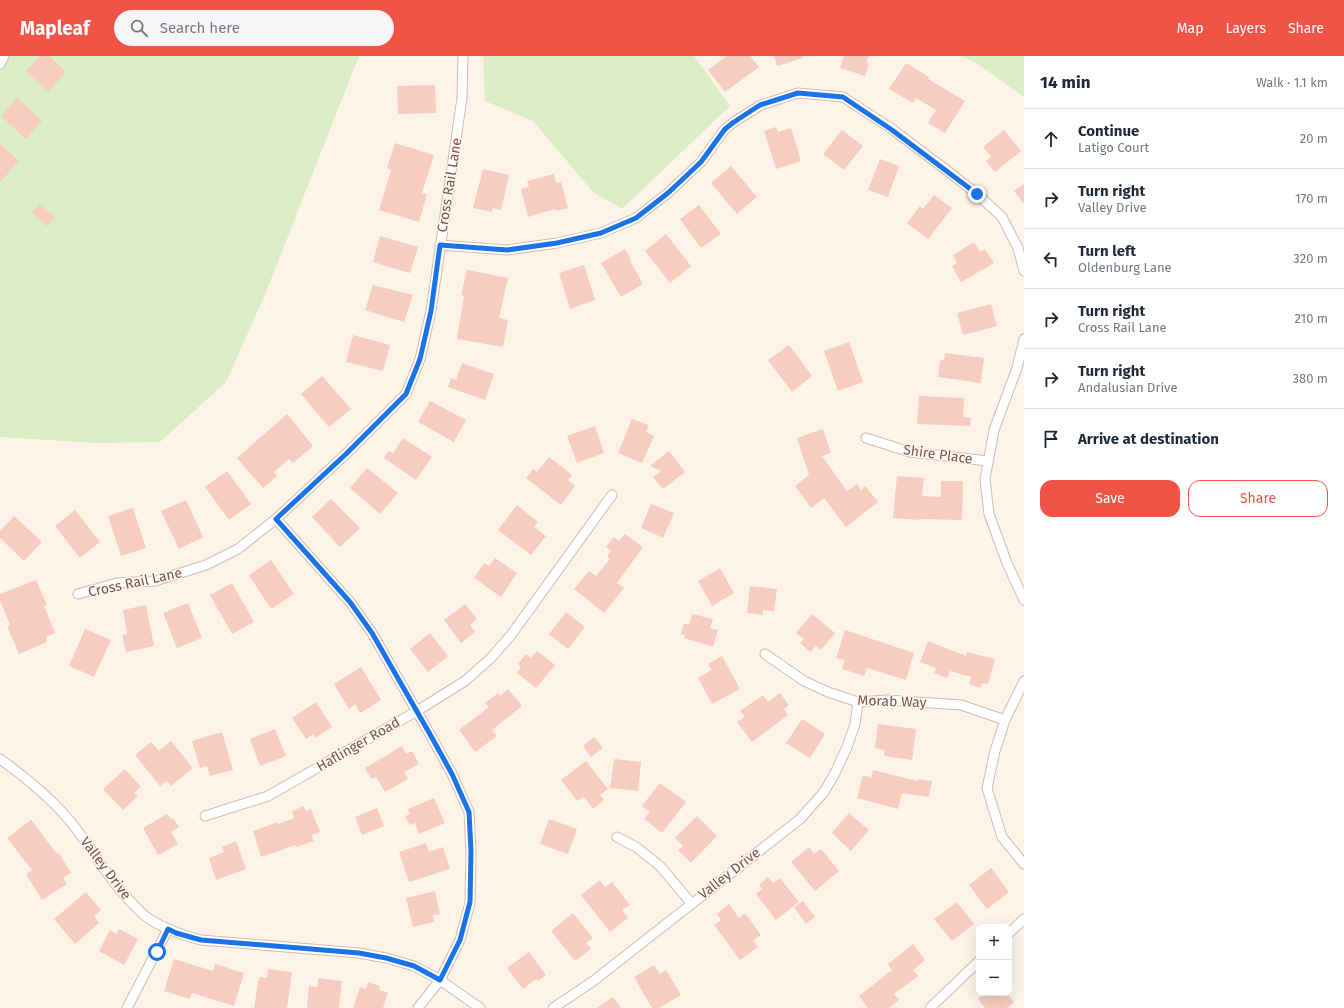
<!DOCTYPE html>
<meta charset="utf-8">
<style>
:root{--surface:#fff;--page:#f6f6f7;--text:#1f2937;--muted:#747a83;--line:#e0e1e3;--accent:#f15446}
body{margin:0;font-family:"Fira Sans",sans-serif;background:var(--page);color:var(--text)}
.controls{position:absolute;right:12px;bottom:12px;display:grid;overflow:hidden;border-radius:8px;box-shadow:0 4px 16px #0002}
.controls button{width:36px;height:36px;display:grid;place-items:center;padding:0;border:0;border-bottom:1px solid var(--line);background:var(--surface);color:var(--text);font:20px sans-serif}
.stop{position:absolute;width:12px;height:12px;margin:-9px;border:3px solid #1a73e8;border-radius:50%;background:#fff}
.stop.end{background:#1a73e8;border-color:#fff;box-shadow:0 1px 4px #0008}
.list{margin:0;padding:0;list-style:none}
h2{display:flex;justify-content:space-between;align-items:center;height:52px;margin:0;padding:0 16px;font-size:17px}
h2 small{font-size:13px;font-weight:400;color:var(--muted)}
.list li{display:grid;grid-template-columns:26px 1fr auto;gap:12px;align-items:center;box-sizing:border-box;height:60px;padding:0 16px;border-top:1px solid var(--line)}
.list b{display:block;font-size:15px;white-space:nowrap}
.list p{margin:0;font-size:13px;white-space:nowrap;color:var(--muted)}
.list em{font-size:13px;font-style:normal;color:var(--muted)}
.actions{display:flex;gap:8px;padding:12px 16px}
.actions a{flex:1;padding:9px 0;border:1px solid var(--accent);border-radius:12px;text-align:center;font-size:14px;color:var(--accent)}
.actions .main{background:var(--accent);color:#fff}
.icon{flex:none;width:22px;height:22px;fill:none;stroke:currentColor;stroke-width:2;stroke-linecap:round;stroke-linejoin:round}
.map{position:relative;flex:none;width:1024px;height:952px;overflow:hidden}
header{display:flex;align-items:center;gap:24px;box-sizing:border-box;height:56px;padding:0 20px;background:var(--accent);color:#fff}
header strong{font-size:19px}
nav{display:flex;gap:22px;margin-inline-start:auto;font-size:14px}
.search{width:280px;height:36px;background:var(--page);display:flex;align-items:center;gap:10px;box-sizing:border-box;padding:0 14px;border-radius:22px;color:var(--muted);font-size:15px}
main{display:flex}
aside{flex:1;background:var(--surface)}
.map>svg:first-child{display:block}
.green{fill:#dbeec5}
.building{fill:#f6cdbe}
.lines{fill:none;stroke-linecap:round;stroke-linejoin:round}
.street-casing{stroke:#d4bbb0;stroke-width:11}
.street{stroke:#fff;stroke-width:9}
.route{stroke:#1a73e8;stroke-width:5}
.labels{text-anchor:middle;stroke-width:3;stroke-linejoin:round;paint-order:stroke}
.street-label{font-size:14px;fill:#7c5449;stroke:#fff8f1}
</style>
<header>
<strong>Mapleaf</strong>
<div class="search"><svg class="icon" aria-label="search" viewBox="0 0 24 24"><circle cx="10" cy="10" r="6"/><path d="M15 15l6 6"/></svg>Search here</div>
<nav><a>Map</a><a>Layers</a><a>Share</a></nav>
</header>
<main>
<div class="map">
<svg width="1024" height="952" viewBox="0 0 1024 952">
<rect width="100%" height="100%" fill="#fef3e9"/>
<g class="green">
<polygon points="0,0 359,0 266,236 226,326 160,386 97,387 0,381"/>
<polygon points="483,0 694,0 730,50 622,153 593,136 533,65 485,45"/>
<polygon points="962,0 1024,0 1024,41 978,8"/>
</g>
<g class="building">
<polygon points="40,0 49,0 66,16 48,36 26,15"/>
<polygon points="727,0 750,0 759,11 725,36 708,14"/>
<polygon points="774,0 803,0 803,2 777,10"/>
<polygon points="844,0 869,0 866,7 869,8 865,20 840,12"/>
<polygon points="906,7 929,21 928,23 965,45 945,77 928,67 936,54 916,42 913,47 889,33"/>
<polygon points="435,29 436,57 398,58 397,30"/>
<polygon points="17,41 42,65 26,83 1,60"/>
<polygon points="776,71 778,76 791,72 801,105 776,113 764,75"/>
<polygon points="842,74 863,90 844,114 823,98"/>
<polygon points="1004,74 1021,95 995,116 986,105 991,101 983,91"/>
<polygon points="395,87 434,99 422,137 427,138 419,166 379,154 391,114 387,112"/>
<polygon points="0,88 19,105 0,126"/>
<polygon points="880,103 899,110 888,141 868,134"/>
<polygon points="731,110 757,141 737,158 711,127"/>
<polygon points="483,113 509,119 501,154 493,152 492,156 473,152"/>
<polygon points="554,118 556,127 561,126 568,152 556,155 555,153 528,161 521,133 529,131 527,125"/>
<polygon points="1024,128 1024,148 1014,135"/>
<polygon points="934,139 952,152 928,183 907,167 920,150 923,153"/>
<polygon points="40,148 55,161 47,170 32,157"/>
<polygon points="699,149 721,178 701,192 680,163"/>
<polygon points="666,178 691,210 670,227 645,195"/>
<polygon points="380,180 418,191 410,217 373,206"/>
<polygon points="974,186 980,196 985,193 994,207 961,226 952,210 957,207 953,199"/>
<polygon points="625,193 631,204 630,205 643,228 621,241 601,207"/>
<polygon points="584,209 595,244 570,253 559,217"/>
<polygon points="467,214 508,222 499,262 508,264 503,291 457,283 464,240 461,239"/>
<polygon points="373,229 413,239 404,266 365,254"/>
<polygon points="991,248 997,270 963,279 957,257"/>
<polygon points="353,279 390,289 383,315 346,306"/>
<polygon points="849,286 863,326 838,335 824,295"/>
<polygon points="789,289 812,320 792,336 768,304"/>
<polygon points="945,297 984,302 981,327 938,321 940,304 944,304"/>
<polygon points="462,307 494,318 485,344 448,331 451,322 456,324"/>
<polygon points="322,320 351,353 329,371 301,338"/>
<polygon points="919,340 964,342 963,361 971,362 970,370 917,368"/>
<polygon points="430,345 466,364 454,386 418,366"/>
<polygon points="287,358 313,390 293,407 289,403 274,416 277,420 263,432 237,402"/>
<polygon points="632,363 649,369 646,376 654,380 642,407 618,397"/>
<polygon points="595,370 604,397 577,407 567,380"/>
<polygon points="823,373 831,397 822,400 847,435 857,428 861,434 865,430 878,446 846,471 824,442 811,452 795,430 809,419 797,382"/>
<polygon points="403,382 432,401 416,424 384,402 389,395 393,397"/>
<polygon points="669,395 685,416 663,433 653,421 661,415 650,410"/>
<polygon points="549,401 572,419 568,424 575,430 561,449 526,422 533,413 537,416"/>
<polygon points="367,412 398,437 380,458 350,432"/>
<polygon points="227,415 251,448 229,464 205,431"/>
<polygon points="897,420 924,422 922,440 941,441 941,425 963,425 962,464 920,463 920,464 893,462"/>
<polygon points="331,443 360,472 340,491 312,461"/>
<polygon points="186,444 203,481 179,493 161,455"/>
<polygon points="651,448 674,457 663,482 641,472"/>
<polygon points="517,449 538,466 534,471 546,480 531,499 498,474"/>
<polygon points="133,452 146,492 121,500 108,460"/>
<polygon points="75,454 100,486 80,502 55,470"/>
<polygon points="14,460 42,486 24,505 0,482 0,475"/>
<polygon points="625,478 643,491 617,527 624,532 604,557 574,533 589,515 596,520 610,503 607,500 611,495 606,491 614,481 619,485"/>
<polygon points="495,502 517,517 501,541 474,522 484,507 489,510"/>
<polygon points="271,504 294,538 271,553 249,519"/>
<polygon points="720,512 734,537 712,550 698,525"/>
<polygon points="36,524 47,549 44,550 55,577 46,581 47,586 19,598 7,570 10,569 0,544 0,538"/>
<polygon points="232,527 254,566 232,578 210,539"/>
<polygon points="750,530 777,533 774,555 763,554 763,559 747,557"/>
<polygon points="188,547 202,582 177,592 163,557"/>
<polygon points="465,548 477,563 470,569 475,576 461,587 444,564"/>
<polygon points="146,549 154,590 126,596 122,579 127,578 123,554"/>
<polygon points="566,556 585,571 568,593 549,578"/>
<polygon points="692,558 713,563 710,572 718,574 713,591 684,582 685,579 681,578 684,567 689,569"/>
<polygon points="812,558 835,577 821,594 816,590 810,596 800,587 804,583 796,577"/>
<polygon points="85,573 111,584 94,621 69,610"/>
<polygon points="845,574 914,597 906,624 867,612 864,620 842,613 845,604 836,602"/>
<polygon points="430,577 448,600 428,616 410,593"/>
<polygon points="928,585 966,600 967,596 995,603 988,628 982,627 980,632 969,628 971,621 950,615 947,622 934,617 936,612 920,606"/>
<polygon points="537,595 555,609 536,632 517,617 521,611 518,608 526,598 531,602"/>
<polygon points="722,600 740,633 712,648 698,622 712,614 708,608"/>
<polygon points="361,611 381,644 360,657 355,648 349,653 334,628"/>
<polygon points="508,633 522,650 492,674 497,680 475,696 459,674 489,651 485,647 498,637 500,640"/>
<polygon points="780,637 789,649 784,653 788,659 752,686 737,666 745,661 740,655 763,639 768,646"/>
<polygon points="316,646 332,671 315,682 313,678 306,683 292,662"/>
<polygon points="802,663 825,678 810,702 786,687"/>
<polygon points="878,668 916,673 912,704 884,700 885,694 875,692"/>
<polygon points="275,673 286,700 260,710 250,683"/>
<polygon points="222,676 233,714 210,720 207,710 200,712 192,685"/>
<polygon points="594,681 603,692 591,701 583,690"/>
<polygon points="171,685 193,712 171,730 167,725 160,730 135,699 151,686 159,695"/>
<polygon points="402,690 406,698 412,695 419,708 404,716 408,723 385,736 376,721 371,723 365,712"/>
<polygon points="614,703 641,706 638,735 610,732"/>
<polygon points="586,705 608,733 600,739 604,744 593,753 584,741 577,745 561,724"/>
<polygon points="125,713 141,731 134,737 138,740 123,754 103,733"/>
<polygon points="873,714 918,725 918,723 932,725 929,741 902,737 898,753 857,742 863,719 871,722"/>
<polygon points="660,727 686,746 662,777 644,763 650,756 642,750"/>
<polygon points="434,742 445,767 419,778 415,767 410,769 405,760 410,758 408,753"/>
<polygon points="304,750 306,755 311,753 320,776 311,779 314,785 296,791 295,789 261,801 253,775 278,766 278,768 294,762 292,755"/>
<polygon points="377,752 384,770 362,779 355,761"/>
<polygon points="849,757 869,774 851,795 832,777"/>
<polygon points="167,758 171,763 173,762 179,771 171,776 178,788 158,799 143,772"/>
<polygon points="697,760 717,780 691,807 678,794 683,790 675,782"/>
<polygon points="549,763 577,773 568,798 540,788"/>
<polygon points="31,764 57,798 59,797 71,817 63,822 67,828 42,844 26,818 32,814 7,782"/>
<polygon points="236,785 246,813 216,824 209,802 224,796 222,791"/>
<polygon points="426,787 429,796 443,791 450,813 409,826 399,796"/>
<polygon points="809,791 814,798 821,793 839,815 815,835 791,806"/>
<polygon points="991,812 1009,836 987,853 969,829"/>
<polygon points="768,821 773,827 780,822 799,846 776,864 756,838 762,833 759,829"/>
<polygon points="600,824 605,831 612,826 630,849 622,854 628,862 610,876 581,839"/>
<polygon points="435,835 440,858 433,859 434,866 413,871 406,842"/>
<polygon points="86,836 101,854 94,860 99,867 75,888 54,863"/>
<polygon points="803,845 815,861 806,868 794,851"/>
<polygon points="957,846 974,868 952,885 934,863"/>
<polygon points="729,848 739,862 745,857 761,879 753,884 758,891 740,904 714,869 721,864 717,858"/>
<polygon points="573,857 593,882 586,887 591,893 575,905 551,875"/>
<polygon points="119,873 138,883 124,909 99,895 110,874 116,878"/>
<polygon points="913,888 925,904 913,914 918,920 894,938 899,944 889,952 868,952 859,940 892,914 888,908"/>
<polygon points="529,896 546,919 538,925 536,923 523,933 507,912"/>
<polygon points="174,903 213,915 215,908 244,917 234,950 192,937 190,943 164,935"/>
<polygon points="654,909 660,918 666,914 681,939 659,952 652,952 634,921"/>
<polygon points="268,913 292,916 287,952 254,952 259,921 267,922"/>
<polygon points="318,922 342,925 339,952 307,952 309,930 318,931"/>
<polygon points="368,926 380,930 379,934 388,937 383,952 353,952 360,931 366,933"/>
<polygon points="986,937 1007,937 1014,946 1007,952 985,952 978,943"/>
<polygon points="613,941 621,952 597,952"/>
</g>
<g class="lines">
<defs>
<g id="street">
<polyline points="0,8 4,0"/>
<polyline points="440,189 507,194 557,187 601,177 636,162 668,137 701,106 725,73 734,66 761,49 798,37 843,41 892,73 945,113 977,138 1002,161 1018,192 1024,215"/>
<polyline points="1024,283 1017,312 994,374 985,423 989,458 1007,507 1024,544"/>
<polyline points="866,382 910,396 988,405"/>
<polyline points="276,463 350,546 372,577 431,680 452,718 469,756 471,795 470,847 460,884 440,924 418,952"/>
<polyline points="78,538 117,527 155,525 206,509 238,493 276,463 346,398 406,338 420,303 431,255 462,42 463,0"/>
<polyline points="765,598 804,625 828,636 858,646 887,644 961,649 1005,664"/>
<polyline points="1024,625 1005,664 995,695 987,732 1002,781 1024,808"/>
<path d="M0 703C25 721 50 741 70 765 93 793 109 825 135 850 139 854 143 859 148 862 164 873 182 879 201 884L359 897 386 902 414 910 440 924 480 952"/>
<polyline points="205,760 268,740 417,655 465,625 491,602 511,579 612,439"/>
<polyline points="617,781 636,791 660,810 691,847"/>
<polyline points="1009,877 1024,863"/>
<polyline points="127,952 168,873"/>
<polyline points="553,952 592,926 800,763 824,736 835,717 847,691 855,668 858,646"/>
<polyline points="930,952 979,905"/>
</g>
</defs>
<use href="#street" class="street-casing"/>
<use href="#street" class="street"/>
</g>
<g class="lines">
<polyline class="route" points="157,896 168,873 176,877 201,884 359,897 386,902 414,910 440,924 460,884 470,846 471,795 469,756 452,718 431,680 372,577 350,546 276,463 346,398 406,338 420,303 431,255 440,189 507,194 557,187 601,177 636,162 668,137 701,106 725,73 734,66 760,49 798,37 843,41 892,74 977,138"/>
</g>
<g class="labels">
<g class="street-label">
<text transform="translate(449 129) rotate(-81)" y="5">Cross Rail Lane</text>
<text transform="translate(938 398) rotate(8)" y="5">Shire Place</text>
<text transform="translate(135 526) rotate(-12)" y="5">Cross Rail Lane</text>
<text transform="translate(892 645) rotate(2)" y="5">Morab Way</text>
<text transform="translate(358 688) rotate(-30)" y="5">Haflinger Road</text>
<text transform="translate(106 812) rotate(53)" y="5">Valley Drive</text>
<text transform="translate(729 817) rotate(-38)" y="5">Valley Drive</text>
</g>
</g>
</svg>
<div class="controls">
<button>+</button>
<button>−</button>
</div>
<div class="stop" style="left:157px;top:896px"></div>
<div class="stop end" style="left:977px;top:138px"></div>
</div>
<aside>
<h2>14 min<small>Walk · 1.1 km</small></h2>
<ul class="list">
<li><svg class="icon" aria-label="ahead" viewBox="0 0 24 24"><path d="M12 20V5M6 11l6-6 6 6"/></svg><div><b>Continue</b><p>Latigo Court</p></div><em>20 m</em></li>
<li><svg class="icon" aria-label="right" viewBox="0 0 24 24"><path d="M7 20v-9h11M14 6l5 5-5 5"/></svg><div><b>Turn right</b><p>Valley Drive</p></div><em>170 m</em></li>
<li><svg class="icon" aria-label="left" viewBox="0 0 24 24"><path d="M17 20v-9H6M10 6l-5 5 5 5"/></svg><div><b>Turn left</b><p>Oldenburg Lane</p></div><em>320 m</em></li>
<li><svg class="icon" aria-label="right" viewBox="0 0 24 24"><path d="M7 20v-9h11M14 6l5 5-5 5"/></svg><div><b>Turn right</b><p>Cross Rail Lane</p></div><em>210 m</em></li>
<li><svg class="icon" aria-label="right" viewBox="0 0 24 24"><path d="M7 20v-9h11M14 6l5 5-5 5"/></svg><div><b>Turn right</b><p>Andalusian Drive</p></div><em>380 m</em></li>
<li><svg class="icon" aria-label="arrive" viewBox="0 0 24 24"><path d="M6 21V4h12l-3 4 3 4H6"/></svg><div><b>Arrive at destination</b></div></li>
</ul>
<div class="actions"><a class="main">Save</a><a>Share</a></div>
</aside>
</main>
